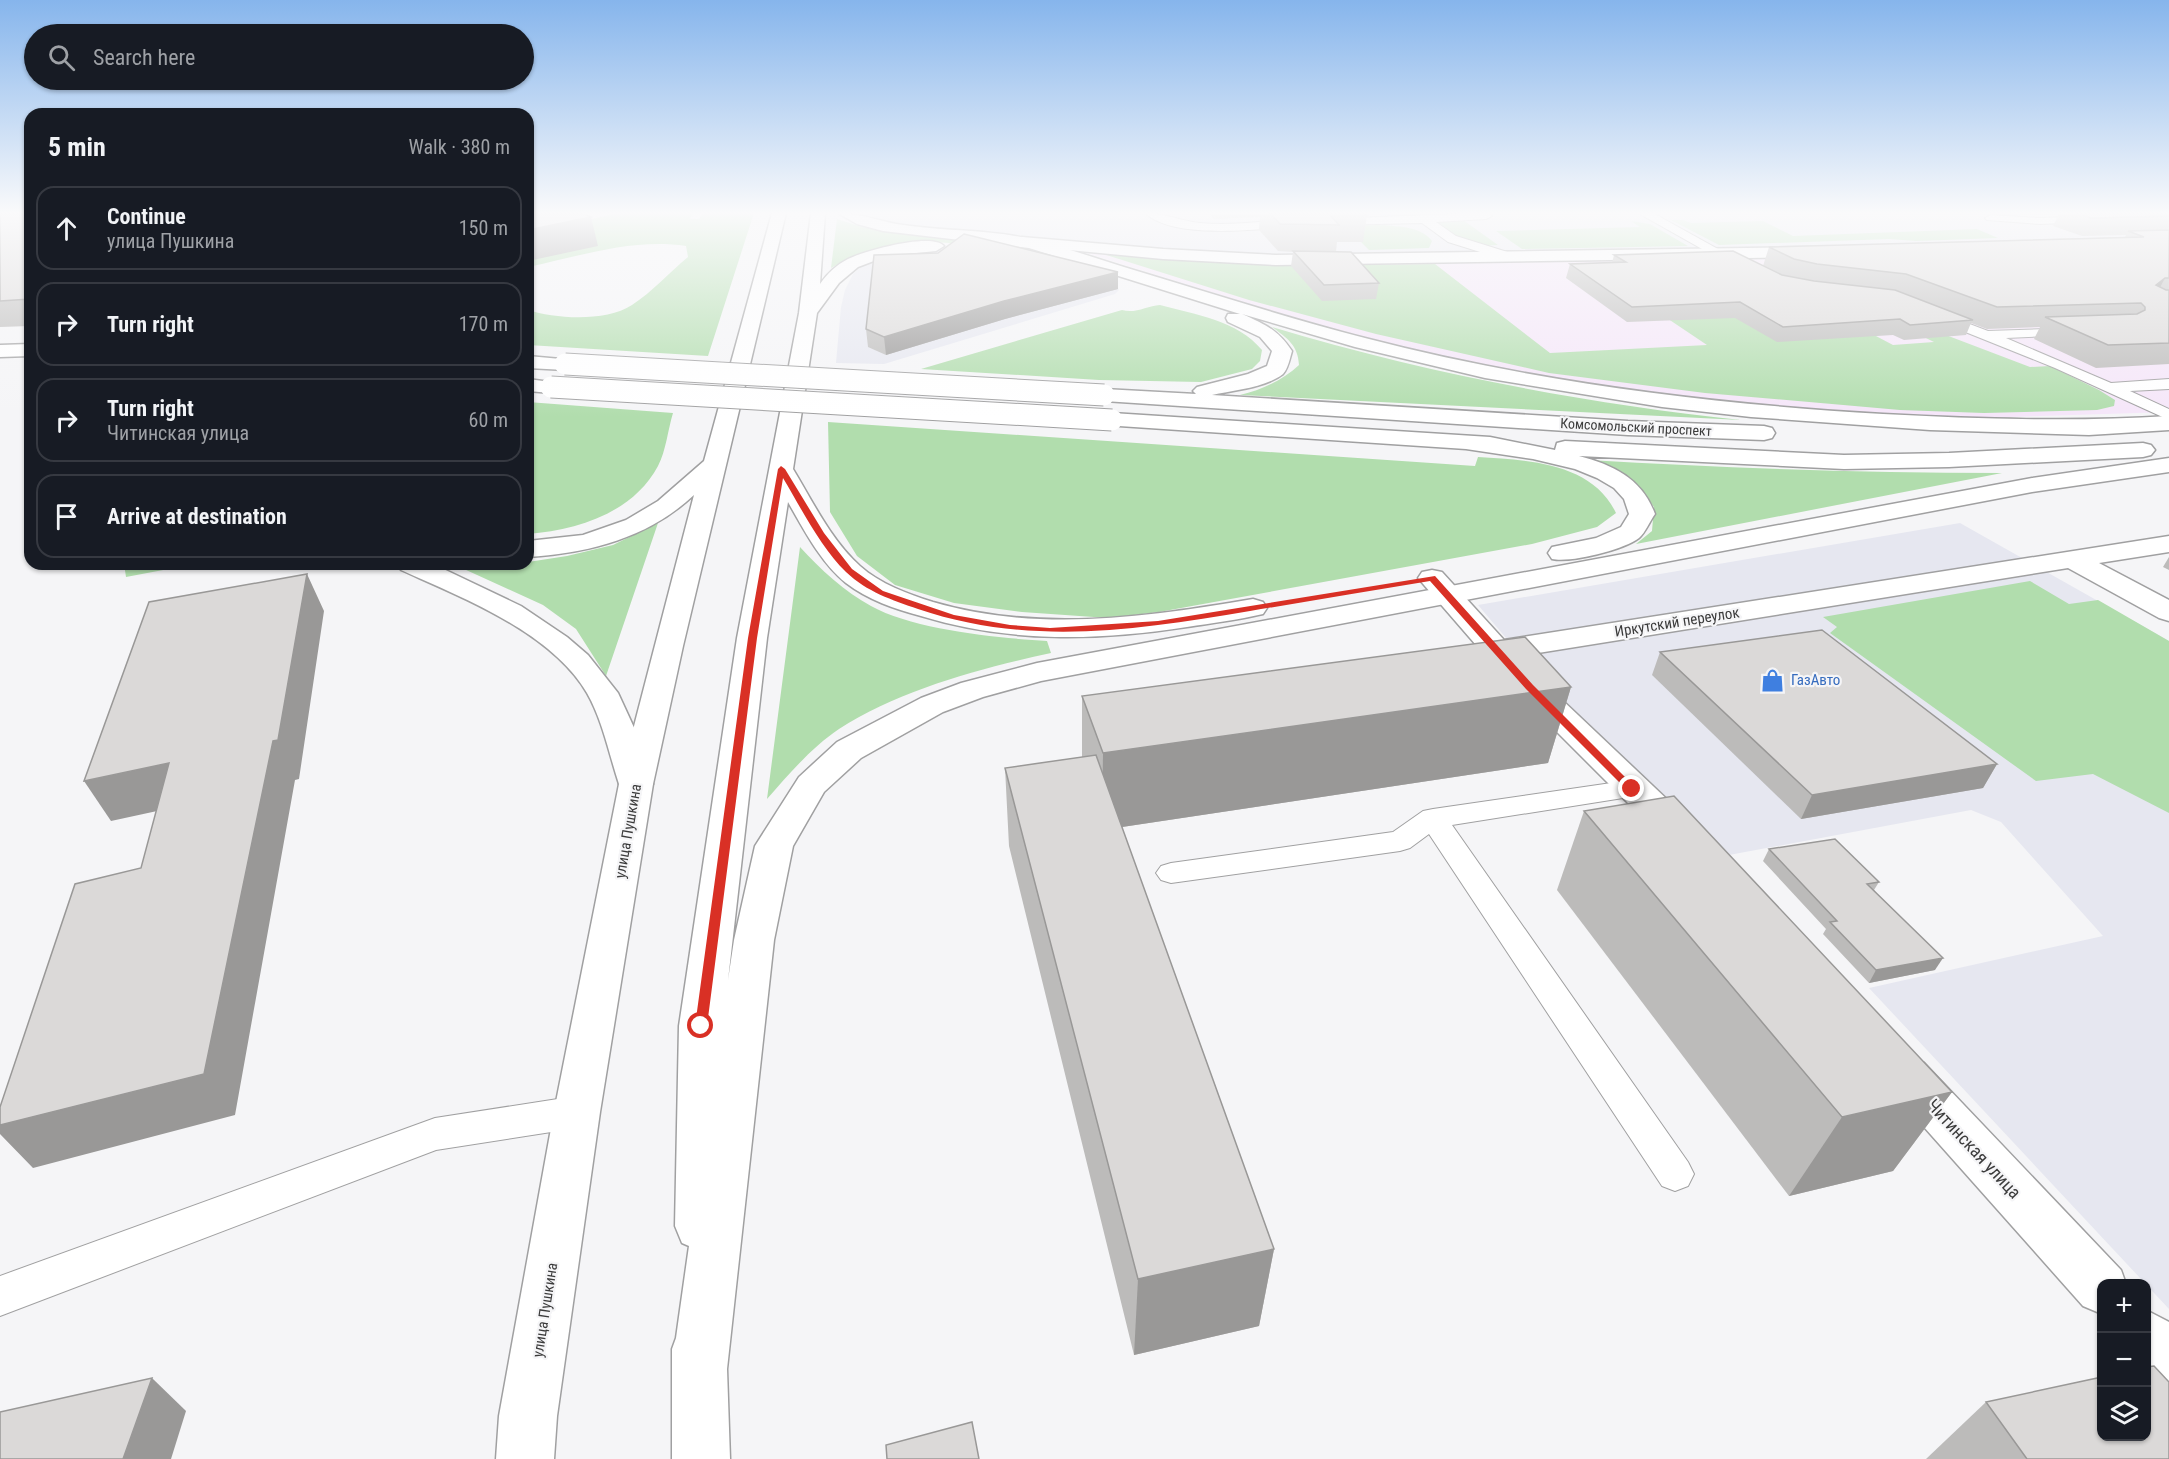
<!DOCTYPE html>
<meta charset="utf-8">
<style>
:root{--surface:#171b24;--page:#20242c;--text:#f1f3f6;--muted:#9ea1a6;--line:#363941}
body{margin:0;font-family:"Roboto Condensed",sans-serif;background:var(--page);color:var(--text)}
.controls{position:absolute;right:18px;bottom:18px;display:grid;overflow:hidden;border-radius:12px;box-shadow:0 2px 4px #0004}
.controls button{width:54px;height:54px;display:grid;place-items:center;padding:0;border:0;border-bottom:2px solid var(--line);background:var(--surface);color:var(--text);font:30px sans-serif}
.stop{position:absolute;width:18px;height:18px;margin:-14px;border:4px solid #d93025;border-radius:50%;background:#fff}
.stop.end{background:#d93025;border-color:#fff;box-shadow:0 2px 6px #0008}
.list{margin:0;padding:0;list-style:none}
h2{display:flex;justify-content:space-between;align-items:center;height:78px;margin:0;padding:0 24px;font-size:26px}
h2 small{font-size:20px;font-weight:400;color:var(--muted)}
.list li{display:grid;grid-template-columns:39px 1fr auto;gap:18px;align-items:center;box-sizing:border-box;height:84px;margin:0 12px 12px;padding:0 12px;border:2px solid var(--line);border-radius:18px}
.list b{display:block;font-size:22px;white-space:nowrap}
.list p{margin:0;font-size:20px;white-space:nowrap;color:var(--muted)}
.list em{font-size:20px;font-style:normal;color:var(--muted)}
.icon{flex:none;width:33px;height:33px;fill:none;stroke:currentColor;stroke-width:2;stroke-linecap:round;stroke-linejoin:round}
.map{position:relative;flex:none;width:2169px;height:1459px;overflow:hidden}
.search{position:absolute;background:var(--surface);box-shadow:0 2px 4px #0004;left:24px;top:24px;width:510px;height:66px;display:flex;align-items:center;gap:15px;box-sizing:border-box;padding:0 21px;border-radius:33px;color:var(--muted);font-size:22px}
.panel{position:absolute;background:var(--surface);box-shadow:0 2px 4px #0004;left:24px;top:108px;width:510px;height:462px;border-radius:18px}
.map>svg:first-child{display:block}
.built{fill:#e6e7f0}
.industrial{fill:#f5e6f9}
.green{fill:#b1ddad}
.lines{fill:none;stroke-linecap:round;stroke-linejoin:round}
.lane-casing{stroke:#a0a0a1;stroke-width:2}
.street-casing{stroke:#a0a0a1;stroke-width:3}
.secondary-casing{stroke:#a0a0a1;stroke-width:3}
.primary-casing{stroke:#a0a0a1;stroke-width:3}
.lane{fill:#fff;fill-rule:evenodd}
.street{fill:#fff;fill-rule:evenodd}
.secondary{fill:#fff;fill-rule:evenodd}
.primary{fill:#fff;fill-rule:evenodd}
.primary-bridge-casing{stroke:#a0a0a1;stroke-width:23;stroke-linecap:butt}
.primary-bridge{stroke:#fff;stroke-width:21}
.wall{fill:#bcbbba}
.shaded-wall{fill:#999897}
.building{fill:#dbd9d8;stroke:#999897;stroke-width:1.5}
.route{fill:#d93025}
.labels{text-anchor:middle;stroke-width:4.5;stroke-linejoin:round;paint-order:stroke}
.far-street-label{font-size:14px;fill:#3b3b3b;stroke:#f5f5f7}
.street-label{font-size:15px;fill:#3b3b3b;stroke:#f5f5f7}
.shop-label{font-size:15px;fill:#366cbe;stroke:#f5f5f7;text-anchor:start}
.near-street-label{font-size:18px;fill:#3b3b3b;stroke:#f5f5f7}
</style>
<div class="map">
<svg width="2169" height="1459" viewBox="0 0 2169 1459">
<rect width="100%" height="100%" fill="#f5f5f7"/>
<g class="built">
<polygon points="860,213 2169,213 2169,237 1683,250 1331,255 1244,254 1022,238 944,230 891,222"/>
<polygon points="952,248 1116,285 1119,290 1115,294 884,364 836,363 841,307 845,290 853,274 865,263 926,249"/>
<polygon points="1960,523 2169,641 2169,1309 1869,988 2103,936 2001,822 1971,810 1729,855 1545,684 1478,605"/>
</g>
<polygon class="industrial" points="2169,246 2169,412 1980,418 1767,407 1567,382 1400,347 1269,310 1077,250 1360,265"/>
<g class="green">
<path d="M619 213H693L690 219H699L703 213H754L708 356 528 345V310C556 319 606 322 632 305 652 292 670 272 688 257L686 246C633 238 580 256 528 267V233Z"/>
<path d="M837 219 862 227 974 241C959 246 939 241 922 242 890 244 859 252 831 268Z"/>
<path d="M1463 220 1498 245C1492 245 1484 246 1478 246 1465 244 1447 229 1433 224L1435 221Z"/>
<polygon points="1671,220 1683,220 1691,223 1763,221 1793,236 1977,229 1998,238 1916,241 1889,239 1719,245"/>
<polygon points="1631,221 1650,224 1688,246 1522,249 1496,231 1640,227"/>
<path d="M1378 225C1395 226 1421 226 1432 241L1429 248 1369 250 1345 226Z"/>
<polygon points="1100,253 1360,265 1435,264 1550,353 1707,345 1631,294 1840,317 1893,345 1934,342 1875,313 1888,313 2030,367 2050,366 2099,390 2115,400 2114,406 2097,410 1984,413 1900,410 1705,393 1549,373 1376,334 1249,300"/>
<path d="M1160 305C1196 315 1237 320 1262 350L1260 361 1252 369 1201 382 1099 380 921 369 1122 310C1135 314 1147 306 1160 305Z"/>
<path d="M1272 327C1425 373 1582 403 1741 420L1240 395C1262 390 1283 380 1299 365 1298 345 1287 338 1272 327Z"/>
<path d="M528 402 541 403 673 413C668 429 666 451 658 466 633 513 577 530 528 534Z"/>
<path d="M828 422 1475 466 1478 457C1527 460 1592 462 1616 513L1597 527 1532 544 1159 612 1108 618 1022 612 954 603 895 585 857 556 830 512Z"/>
<path d="M1589 460C1727 468 1864 473 2002 473L1636 544 1652 531 1654 507 1641 490Z"/>
<polygon points="658,523 606,676 576,629 543,605 453,564 528,564 528,562 567,556 613,545"/>
<path d="M800 547C820 569 845 592 871 606 914 630 998 638 1047 641L1051 653C982 668 899 690 839 729 812 747 788 775 767 799Z"/>
<polygon points="124,564 195,564 126,577"/>
<polygon points="2030,581 2069,604 2098,600 2169,641 2169,813 2093,774 2036,781 1830,633 1837,627 1823,617"/>
</g>
<g class="lines">
<defs>
<g id="lane">
<path d="M1145 213C1164 213 1181 221 1200 223 1231 226 1263 221 1294 219L1300 223 1294 227C1257 229 1174 240 1145 213Z"/>
<polygon points="1477,213 1488,213 1492,216 1486,219 1436,222 1456,236 1517,255 1519,258 1517,261 1509,261 1448,242 1422,223 1331,225 1325,222 1331,219"/>
<polygon points="1638,213 1653,213 1745,264 1739,268 1734,267"/>
<polygon points="1991,215 2040,218 2090,216 2096,219 2090,222 2040,224 1987,220 1985,218"/>
<polygon points="1938,312 1988,331 2076,328 2078,331 2076,334 2071,335 2006,338 2111,383 2169,379 2169,389 2130,391 2169,409 2169,420 2055,368 1933,319 1931,316"/>
<polygon points="1632,780 1642,783 1646,789 1642,795 1452,825 1688,1162 1694,1174 1688,1186 1675,1191 1662,1186 1429,834 1410,848 1400,851 1171,883 1161,880 1156,873 1161,866 1171,863 1393,832 1423,811 1433,809"/>
<polygon points="577,1096 590,1101 595,1112 590,1123 577,1128 436,1150 0,1316 0,1276 435,1118"/>
</g>
<g id="street">
<polygon points="1022,237 1163,249 1276,255 1813,247 1821,252 1813,257 1276,265 1163,259 1016,245 1014,242"/>
<polygon points="2169,536 2169,552 2099,563 2169,600 2169,621 2159,618 2068,568 1519,656 1541,680 1691,822 1696,831 1691,840 1678,843 1665,840 1519,694 1490,660 1475,658 1471,652 1476,645 1418,578 1422,572 1432,570 1442,572 1504,640"/>
<polygon points="1908,1058 1924,1063 2121,1270 2126,1284 2102,1284 2102,1314 2083,1306 1892,1091 1885,1077 1892,1063"/>
<polygon points="2146,1310 2169,1322 2169,1389 2146,1377"/>
</g>
<g id="secondary">
<polygon points="30,344 30,356 0,357 0,345"/>
<path d="M397 564H433L521 606 567 637 588 655 618 693 636 732 653 784 648 792 636 795 624 792 619 784C609 754 603 721 587 693 551 632 463 598 401 570Z"/>
</g>
<g id="primary">
<path d="M772 213H786L683 646 653 784 600 1112 557 1416 554 1459H496L499 1416 554 1112 619 784 694 495C648 538 590 553 528 557V541L583 535 626 520 658 501 704 461Z"/>
<path d="M811 213H825L820 284C827 274 836 265 848 259 864 251 932 232 944 246L936 251 887 256 858 267 839 283 817 313 793 469C813 502 831 540 860 566 880 584 908 594 933 602 1039 633 1146 617 1253 599L1263 602 1267 608 1263 614C1238 620 1212 623 1187 627 1097 641 1009 643 921 616 895 609 868 600 846 583 821 563 804 530 788 502L767 638 728 980 734 940 755 846 799 777 837 742 921 698 961 683 1037 663 2032 478 2169 458V472L2032 492 1041 681 983 697 943 712 861 758 824 792 793 846 774 940 727 1369 730 1459H672V1349L676 1338 689 1246 682 1243 675 1226 679 1026 737 638 799 313Z"/>
<path d="M838 213C863 213 885 224 911 226 949 231 988 230 1026 238 1059 245 1091 257 1124 267 1204 291 1284 317 1365 338 1534 382 1709 404 1883 414 1979 419 2074 422 2169 416V430L2089 435 1930 430 1751 417 1662 407 1485 378 1355 347 1242 314C1266 325 1277 329 1292 351 1290 358 1288 369 1283 374 1265 388 1234 390 1212 395L1628 421 1764 426 1772 428 1775 433 1772 438 1764 440 1628 435 1104 401 1097 399 1093 395 1097 391 1104 389 1196 394 1193 391 1197 387 1248 374 1267 366 1272 351 1260 337 1228 322 1226 318 1228 314H1240L1029 248 883 231 857 224Z"/>
<polygon points="528,356 572,360 575,364 572,368 565,370 528,368"/>
<polygon points="528,379 558,383 561,387 558,391 551,393 528,391"/>
<path d="M1112 413 1490 437 1555 450 1557 443 1565 441 1844 455 1949 453 2143 443 2151 445 2155 450 2151 455 2143 457 1949 467 1844 469 1579 456C1614 465 1642 479 1655 514 1650 521 1645 533 1639 538 1623 550 1571 563 1552 559L1548 553 1552 547 1596 538 1621 527 1629 514 1624 499 1614 488 1597 478 1575 469 1533 459 1466 449 1104 425 1101 420 1104 415Z"/>
</g>
</defs>
<use href="#lane" class="lane-casing"/>
<use href="#street" class="street-casing"/>
<use href="#secondary" class="secondary-casing"/>
<use href="#primary" class="primary-casing"/>
<use href="#lane" class="lane"/>
<use href="#street" class="street"/>
<use href="#secondary" class="secondary"/>
<use href="#primary" class="primary"/>
<defs>
<g id="primary-bridge">
<polyline points="565,364 1104,395"/>
<polyline points="551,387 1112,420"/>
</g>
</defs>
<use href="#primary-bridge" class="primary-bridge-casing"/>
<use href="#primary-bridge" class="primary-bridge"/>
</g>
<g class="wall">
<polygon points="0,213 30,213 30,326 0,327"/>
<polygon points="1209,213 1398,213 1366,214 1367,215 1363,242 1337,242 1336,252 1379,283 1376,299 1322,301 1291,266 1293,252 1278,251 1259,230 1260,217 1214,219"/>
<polygon points="2019,213 2169,213 2169,364 2096,368 2034,339 2040,327 1987,329 1971,323 1966,335 1904,340 1893,335 1777,342 1735,318 1627,322 1566,278 1570,264 1612,263 1614,255 1763,266 1769,247 2125,237 2126,235 2082,236 2053,226 2059,214 2023,215"/>
<polygon points="938,253 1118,289 1005,319 886,355 868,347 866,329"/>
<polygon points="2169,557 2169,570 2163,567"/>
<polygon points="1660,652 1997,764 1983,788 1801,819 1652,675"/>
<polygon points="1571,687 1548,763 1122,827 1274,1249 1259,1326 1134,1355 1009,846 1005,768 1082,757 1082,696"/>
<polygon points="1584,811 1952,1092 1893,1171 1789,1196 1557,890"/>
<polygon points="1769,849 1879,882 1874,890 1935,970 1869,983 1823,934 1826,929 1763,861"/>
<polygon points="1986,1402 2169,1459 1926,1459"/>
</g>
<g class="shaded-wall">
<polygon points="591,217 598,246 528,261 528,230"/>
<polygon points="1118,272 1118,289 1005,319 886,355 884,337 1004,301"/>
<polygon points="2165,278 2154,299 2156,285"/>
<polygon points="307,574 324,611 299,779 295,780 235,1115 33,1168 0,1134 0,1125"/>
<polygon points="1571,687 1548,763 1102,830 1103,753"/>
<polygon points="169,763 194,803 111,821 84,781"/>
<polygon points="1997,764 1983,788 1801,819 1812,795"/>
<polygon points="1943,958 1935,970 1869,983 1876,970"/>
<polygon points="1952,1092 1893,1171 1789,1196 1842,1117"/>
<polygon points="1274,1249 1259,1326 1134,1355 1138,1279"/>
<polygon points="152,1378 186,1411 171,1459 123,1459"/>
</g>
<g class="building">
<polygon points="0,213 30,213 30,299 0,301"/>
<polygon points="528,213 582,213 591,217 528,230"/>
<polygon points="1270,213 1365,213 1367,215 1330,215 1339,225 1280,224"/>
<polygon points="2077,213 2169,213 2169,216 2091,218"/>
<polygon points="2169,230 2169,278 2165,278 2156,285 2166,290 2169,290 2169,343 2108,345 2045,317 2137,314 2145,310 2145,307 2141,303 1997,307 1906,274 1817,264 1794,259 1769,247 2144,237 2128,231"/>
<polygon points="964,234 1118,272 1004,301 884,337 866,329 874,255 938,253"/>
<polygon points="1293,251 1351,252 1379,283 1324,285"/>
<polygon points="1733,251 1782,275 1814,281 1895,290 1973,320 1910,325 1900,319 1783,327 1740,302 1632,307 1570,264 1626,262 1614,255"/>
<polygon points="307,574 278,740 273,741 204,1074 0,1125 0,1107 75,884 141,868 169,763 84,781 149,602"/>
<polygon points="1822,630 1997,764 1812,795 1660,652"/>
<polygon points="1525,637 1571,687 1103,753 1082,696"/>
<polygon points="1096,755 1274,1249 1138,1279 1005,768"/>
<polygon points="1674,796 1952,1092 1842,1117 1584,811"/>
<polygon points="1835,839 1879,882 1867,884 1943,958 1876,970 1830,922 1837,921 1769,849"/>
<polygon points="2154,1366 2169,1382 2169,1459 2027,1459 1986,1402 2102,1377 2102,1437 2146,1437 2146,1367"/>
<polygon points="152,1378 123,1459 0,1459 0,1412"/>
<polygon points="972,1422 979,1459 887,1459 886,1445"/>
</g>
<linearGradient id="sky" x2="0" y2="1"><stop stop-color="#86b5ec"/><stop offset="0.51" stop-color="#fafafb"/><stop offset="1" stop-color="#fafafb" stop-opacity="0"/></linearGradient>
<rect width="2169" height="417" fill="url(#sky)"/>
<path class="route" d="M781 466 785 469 824 533 852 569 883 591 954 615 1010 625 1050 628 1158 621 1435 576 1533 685 1637 789 1632 793 1629 792 1526 689 1430 581C1370 591 1310 601 1250 611 1137 630 1030 647 918 609 892 600 867 592 846 572 821 548 801 508 783 478L757 638 707 1026 701 1031 696 1030 695 1026 748 638 778 469Z"/>
<defs>
<symbol id="shop-bare" viewBox="-9 -9 18 18"><path d="M-5-2.5h2.3a2.7 3.5 0 0 1 5.4 0H5L5.5 6h-11ZM-1.5-2.5h3a1.5 2.3 0 0 0-3 0Z" fill="#3f7fe0" stroke="#f5f5f7" stroke-width="2.5" paint-order="stroke"/></symbol>
</defs>
<g fill-rule="evenodd">
<use href="#shop-bare" x="1756" y="664" width="33" height="33"/>
</g>
<g class="labels">
<g class="far-street-label">
<text transform="translate(1636 427) rotate(3)" y="5">Комсомольский проспект</text>
</g>
<g class="street-label">
<text transform="translate(1677 622) rotate(-9)" y="5">Иркутский переулок</text>
<text transform="translate(628 831) rotate(-80)" y="5">улица Пушкина</text>
<text transform="translate(545 1310) rotate(-81)" y="5">улица Пушкина</text>
</g>
<g class="shop-label">
<text x="1791" y="685">ГазАвто</text>
</g>
<g class="near-street-label">
<text transform="translate(1974 1149) rotate(47)" y="6">Читинская улица</text>
</g>
</g>
</svg>
<div class="controls">
<button>+</button>
<button>−</button>
<button><svg class="icon" aria-label="layers" viewBox="0 0 24 24"><path d="M12 4l9 5-9 5-9-5zM3 14l9 5 9-5"/></svg></button>
</div>
<div class="stop" style="left:701px;top:1026px"></div>
<div class="stop end" style="left:1632px;top:789px"></div>
<div class="search"><svg class="icon" aria-label="search" viewBox="0 0 24 24"><circle cx="10" cy="10" r="6"/><path d="M15 15l6 6"/></svg>Search here</div>
<section class="panel">
<h2>5 min<small>Walk · 380 m</small></h2>
<ul class="list">
<li><svg class="icon" aria-label="ahead" viewBox="0 0 24 24"><path d="M12 20V5M6 11l6-6 6 6"/></svg><div><b>Continue</b><p>улица Пушкина</p></div><em>150 m</em></li>
<li><svg class="icon" aria-label="right" viewBox="0 0 24 24"><path d="M7 20v-9h11M14 6l5 5-5 5"/></svg><div><b>Turn right</b></div><em>170 m</em></li>
<li><svg class="icon" aria-label="right" viewBox="0 0 24 24"><path d="M7 20v-9h11M14 6l5 5-5 5"/></svg><div><b>Turn right</b><p>Читинская улица</p></div><em>60 m</em></li>
<li><svg class="icon" aria-label="arrive" viewBox="0 0 24 24"><path d="M6 21V4h12l-3 4 3 4H6"/></svg><div><b>Arrive at destination</b></div></li>
</ul>
</section>
</div>
